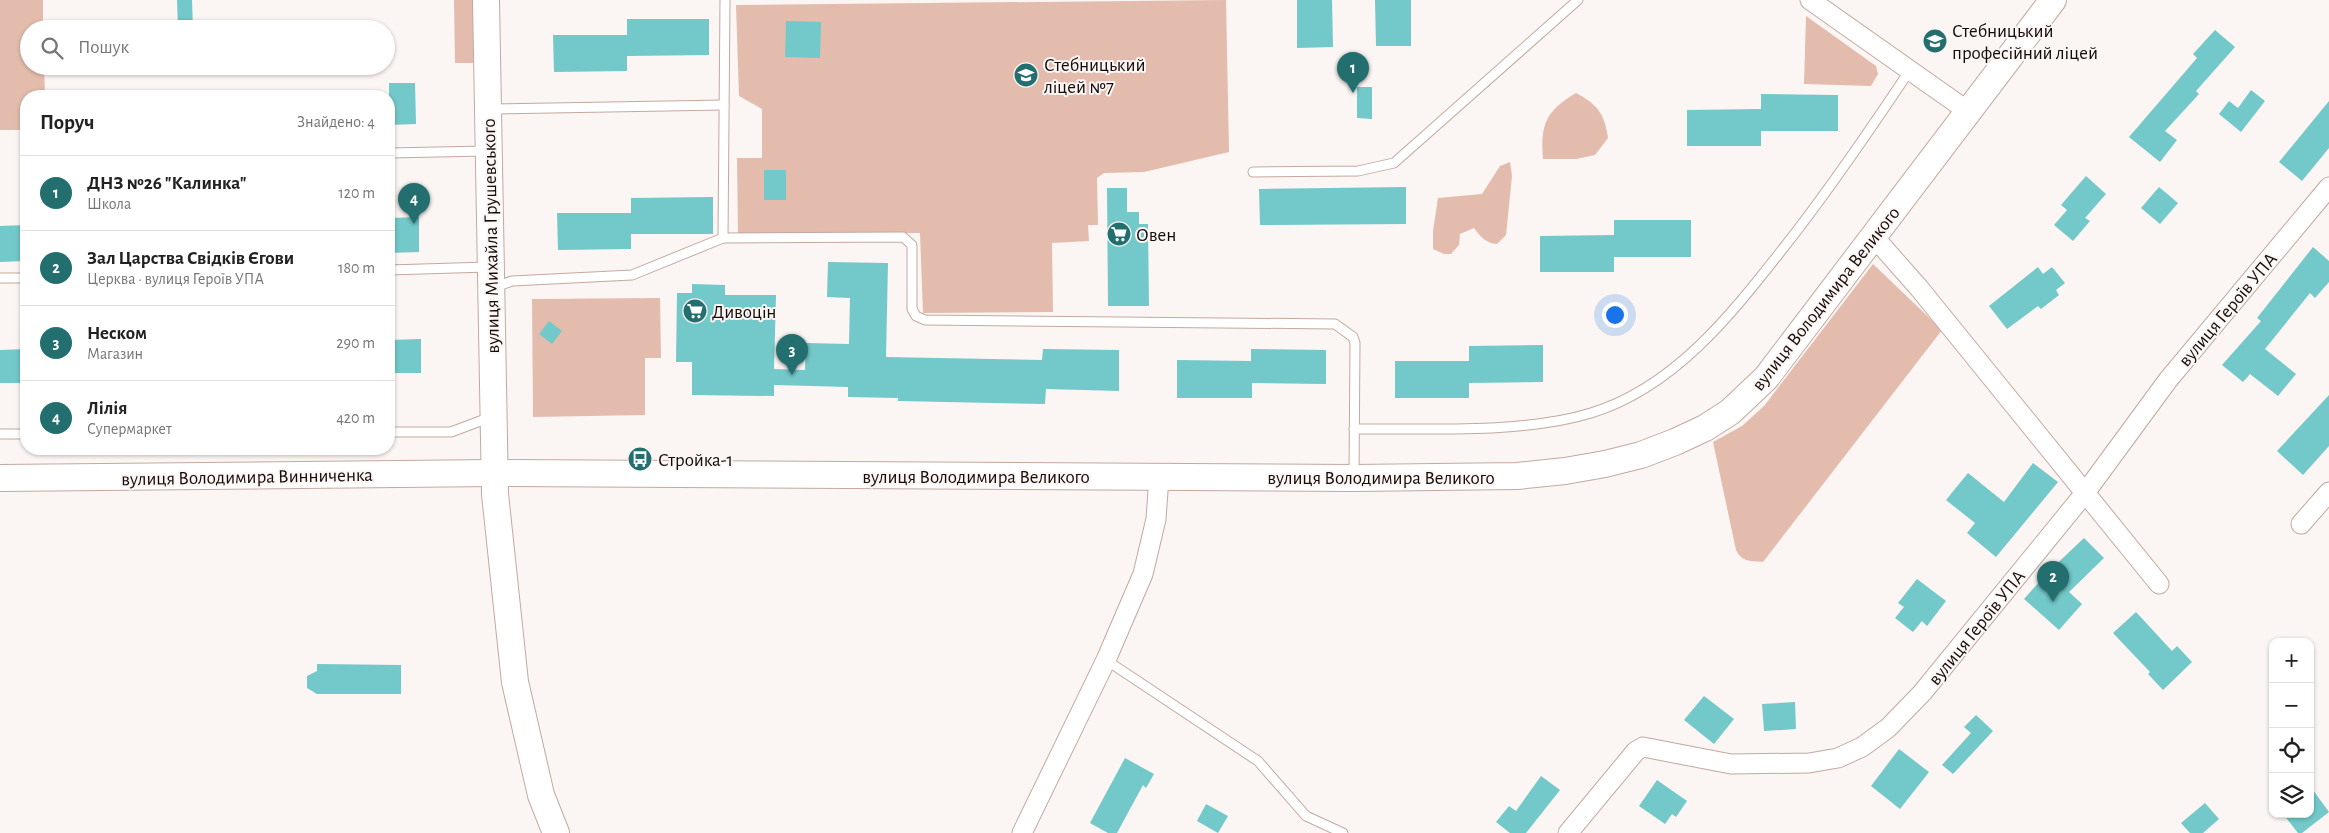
<!DOCTYPE html>
<html lang="uk">
<meta charset="utf-8">
<style>
:root{--surface:#fff;--page:#f2f2f2;--text:#222;--muted:#767676;--line:#e0e0e0;--accent:#236f70}
body{margin:0;font-family:"Alegreya Sans",sans-serif;background:var(--page);color:var(--text)}
.controls{position:absolute;right:15px;bottom:15px;display:grid;overflow:hidden;border-radius:10px;box-shadow:0 1px 4px #0004}
.controls button{width:45px;height:45px;display:grid;place-items:center;padding:0;border:0;border-bottom:1px solid var(--line);background:var(--surface);color:var(--text);font:25px sans-serif}
.you{position:absolute;left:1614px;top:314px;width:18px;height:18px;margin:-12px;border:4px solid #fff;border-radius:50%;background:#1a73e8;box-shadow:0 0 0 8px #1a73e833}
.badge{display:grid;place-items:center;width:32px;height:32px;border-radius:50%;background:var(--accent);color:#fff;font-size:16px;font-weight:700}
.pin{position:absolute;translate:-50% -41px;filter:drop-shadow(0 1px 2px #0008)}
.pin::after{content:'';position:absolute;top:26px;width:18px;height:15px;background:inherit;clip-path:polygon(0 0,100% 0,50% 100%)}
.list{margin:0;padding:0;list-style:none}
h2{display:flex;justify-content:space-between;align-items:center;height:65px;margin:0;padding:0 20px;font-size:21px}
h2 small{font-size:16px;font-weight:400;color:var(--muted)}
.list li{display:grid;grid-template-columns:32px 1fr auto;gap:15px;align-items:center;box-sizing:border-box;height:75px;padding:0 20px;border-top:1px solid var(--line)}
.list b{display:block;font-size:19px;white-space:nowrap}
.list p{margin:0;font-size:16px;white-space:nowrap;color:var(--muted)}
.list em{font-size:16px;font-style:normal;color:var(--muted)}
.icon{flex:none;width:28px;height:28px;fill:none;stroke:currentColor;stroke-width:2;stroke-linecap:round;stroke-linejoin:round}
.map{position:relative;flex:none;width:2329px;height:833px;overflow:hidden}
.search{position:absolute;background:var(--surface);box-shadow:0 1px 4px #0004;left:20px;top:20px;width:375px;height:55px;display:flex;align-items:center;gap:12px;box-sizing:border-box;padding:0 18px;border-radius:28px;color:var(--muted);font-size:19px}
.panel{position:absolute;background:var(--surface);box-shadow:0 1px 4px #0004;left:20px;top:90px;width:375px;height:365px;border-radius:20px}
.map>svg:first-child{display:block}
.green{fill:#e3bcae}
.building{fill:#73c8c9}
.lines{fill:none;stroke-linecap:round;stroke-linejoin:round}
.lane-casing{stroke:#c3a99f;stroke-width:11}
.street-casing{stroke:#c3a99f;stroke-width:21}
.secondary-casing{stroke:#c3a99f;stroke-width:28}
.lane{stroke:#fff;stroke-width:9}
.street{stroke:#fff;stroke-width:19}
.secondary{stroke:#fff;stroke-width:26}
.labels{text-anchor:middle;stroke-width:4;stroke-linejoin:round;paint-order:stroke}
.poi-label{font-size:19px;fill:#140c09;stroke:#fbf5f3;text-anchor:start}
.street-label{font-size:19px;fill:#140c09;stroke:#fbf5f3}
</style>
<div class="map">
<svg width="2329" height="833" viewBox="0 0 2329 833">
<rect width="100%" height="100%" fill="#fbf5f3"/>
<g class="green">
<polygon points="0,0 43,0 43,29 29,29 29,66 44,66 45,96 26,96 26,130 0,130"/>
<polygon points="454,0 479,0 481,63 455,63"/>
<polygon points="1226,0 1229,152 1144,172 1104,173 1097,178 1098,225 1088,225 1089,241 1052,243 1053,312 923,313 920,233 738,233 737,158 762,158 762,109 739,96 736,5"/>
<polygon points="1806,16 1876,66 1878,74 1871,86 1804,84"/>
<path d="M1576 93C1598 105 1604 113 1608 138L1595 155 1576 159H1543C1540 124 1546 111 1576 93Z"/>
<path d="M1510 162 1512 176 1506 235 1497 244C1485 243 1481 237 1474 228L1460 234 1459 245 1451 254H1444L1433 249V231L1438 198 1482 194 1500 166Z"/>
<path d="M1873 264 1942 330 1763 562C1750 561 1742 562 1736 550L1713 442 1742 426 1764 406Z"/>
<polygon points="660,298 661,358 645,358 645,415 533,417 532,299"/>
</g>
<g class="building">
<polygon points="177,0 192,0 193,29 178,29"/>
<polygon points="1297,0 1332,0 1333,47 1297,48"/>
<polygon points="1375,0 1411,0 1411,46 1376,46"/>
<polygon points="627,19 709,19 709,55 627,56 627,71 554,72 553,35 627,35"/>
<polygon points="786,21 821,22 820,58 785,57"/>
<polygon points="2215,30 2235,47 2196,91 2199,94 2165,131 2177,140 2160,162 2129,137 2197,58 2193,54"/>
<polygon points="389,83 415,83 416,124 389,125"/>
<polygon points="1357,87 1372,87 1372,119 1357,118"/>
<polygon points="2251,90 2265,101 2241,132 2219,114 2229,101 2238,108"/>
<polygon points="1761,94 1838,95 1838,131 1761,131 1761,146 1687,146 1687,110 1761,109"/>
<polygon points="2329,101 2329,148 2302,181 2279,162"/>
<rect x="764" y="170" width="22" height="30"/>
<polygon points="2086,176 2106,194 2085,218 2090,221 2073,241 2054,225 2067,210 2061,205"/>
<polygon points="1406,187 1406,224 1260,225 1259,189"/>
<polygon points="2159,187 2178,203 2160,224 2141,208"/>
<polygon points="1107,188 1127,188 1127,212 1139,212 1139,224 1148,224 1149,306 1108,306"/>
<polygon points="713,197 713,234 631,234 631,249 558,250 557,213 631,213 631,198"/>
<polygon points="419,217 419,252 389,253 389,218"/>
<polygon points="1614,220 1691,220 1691,257 1614,257 1614,272 1540,272 1540,236 1614,235"/>
<polygon points="26,225 26,261 0,262 0,226"/>
<polygon points="2313,247 2329,261 2329,282 2315,298 2310,293 2265,349 2296,374 2278,396 2250,374 2243,382 2222,365 2261,321 2257,318"/>
<polygon points="828,262 888,263 886,357 1042,360 1043,349 1119,350 1119,391 1046,389 1045,404 898,401 898,398 848,397 848,387 774,385 774,396 692,395 692,362 676,362 677,293 692,293 692,284 725,285 725,295 776,295 774,369 805,370 806,343 849,344 850,298 827,297"/>
<polygon points="2038,267 2043,274 2052,267 2065,283 2056,290 2059,295 2041,309 2038,306 2007,329 1989,306"/>
<polygon points="549,321 562,331 552,344 539,334"/>
<polygon points="421,339 421,373 389,373 389,340"/>
<polygon points="1543,345 1543,382 1469,383 1469,398 1395,398 1395,361 1469,361 1469,346"/>
<polygon points="26,349 26,383 0,383 0,350"/>
<polygon points="1251,349 1326,350 1326,384 1252,383 1252,398 1177,398 1177,360 1251,361"/>
<polygon points="2329,395 2329,446 2303,475 2277,451"/>
<polygon points="2033,463 2058,482 1996,557 1967,533 1975,523 1946,500 1968,473 2004,502"/>
<polygon points="2084,538 2104,558 2069,592 2082,604 2059,630 2024,599 2047,573"/>
<polygon points="1917,579 1946,601 1927,626 1922,621 1913,632 1895,618 1904,607 1898,603"/>
<polygon points="2136,612 2172,651 2177,646 2192,662 2163,690 2148,674 2150,672 2113,633"/>
<polygon points="317,664 401,665 401,694 317,694 307,688 307,676 317,671"/>
<polygon points="1704,696 1734,719 1714,744 1684,720"/>
<polygon points="1795,702 1796,729 1764,731 1762,704"/>
<polygon points="1976,715 1993,731 1953,774 1942,765 1971,733 1964,727"/>
<polygon points="1899,749 1929,772 1900,809 1871,786"/>
<polygon points="1125,758 1154,774 1146,788 1143,785 1117,833 1108,833 1090,823"/>
<polygon points="1541,776 1560,790 1526,833 1510,833 1496,822 1509,806 1516,811"/>
<polygon points="1657,780 1687,801 1676,817 1672,814 1665,824 1639,806"/>
<polygon points="2310,786 2329,812 2302,833 2298,833 2283,814 2310,814"/>
<polygon points="2205,803 2219,819 2203,833 2190,833 2181,823"/>
<polygon points="1206,804 1228,816 1218,833 1197,821"/>
</g>
<g class="lines">
<defs>
<g id="lane">
<polyline points="489,109 724,105"/>
<polyline points="389,153 486,151"/>
<polyline points="1253,172 1358,171 1394,163 1578,0"/>
<polyline points="723,238 725,0"/>
<polyline points="389,270 488,267"/>
<polyline points="0,278 26,278"/>
<polyline points="495,287 512,281 632,275 723,238 903,237 912,245 912,309 916,316 925,320 1335,324 1353,337 1355,343 1354,476"/>
<path d="M1354 429C1426 428 1523 434 1591 413 1676 387 1733 312 1785 246 1830 189 1870 130 1910 70"/>
<polyline points="389,432 451,432 491,417"/>
<polyline points="0,434 26,434"/>
<polyline points="1106,660 1258,761 1306,816 1343,833"/>
</g>
<g id="street">
<polyline points="1810,0 1969,112"/>
<polyline points="1874,237 1919,288 2159,584"/>
<polyline points="2301,524 2329,492"/>
<polyline points="1022,833 1106,660 1143,574 1156,519 1159,477"/>
<polyline points="1568,833 1636,751 1643,747 1731,764 1809,763 1838,758 1862,747 1888,728 1922,693 2085,493 2168,380 2329,187"/>
</g>
<g id="secondary">
<polyline points="486,0 495,494 515,682 541,795 556,833"/>
<polyline points="0,478 494,473 1354,478 1517,476 1565,471 1605,464 1641,455 1675,442 1705,428 1730,412 1766,378 2053,0"/>
</g>
</defs>
<use href="#lane" class="lane-casing"/>
<use href="#street" class="street-casing"/>
<use href="#secondary" class="secondary-casing"/>
<use href="#lane" class="lane"/>
<use href="#street" class="street"/>
<use href="#secondary" class="secondary"/>
</g>
<defs>
<symbol id="university-disc" viewBox="-11 -11 22 22"><circle r="9.5" fill="#236f70" stroke="#fbf5f3"/><path d="M0-5L7-2L0 1L-7-2ZM-4 1L0 2.5L4 1V4Q0 6-4 4Z" fill="#fff"/></symbol>
<symbol id="school-disc" viewBox="-11 -11 22 22"><circle r="9.5" fill="#236f70" stroke="#fbf5f3"/><path d="M0-5L7-2L0 1L-7-2ZM-4 1L0 2.5L4 1V4Q0 6-4 4Z" fill="#fff"/></symbol>
<symbol id="supermarket-disc" viewBox="-11 -11 22 22"><circle r="9.5" fill="#236f70" stroke="#fbf5f3"/><path d="M-6-5.5h2.5l.6 2H6L4.5 2H-2.5L-4.4-4H-6ZM-1.5 3.2a1.3 1.3 0 1 0 .1 0ZM3 3.2a1.3 1.3 0 1 0 .1 0Z" fill="#fff"/></symbol>
<symbol id="bus-disc" viewBox="-11 -11 22 22"><circle r="9.5" fill="#236f70" stroke="#fbf5f3"/><path d="M-5-6H5V4H4V6H2V4H-2V6H-4V4H-5ZM-3.5-4V0h7V-4ZM-3.5 1.2v1.5H-2V1.2ZM2 1.2v1.5H3.5V1.2Z" fill="#fff"/></symbol>
</defs>
<g fill-rule="evenodd">
<use href="#university-disc" x="1921" y="27" width="28" height="28"/>
<use href="#school-disc" x="1012" y="61" width="28" height="28"/>
<use href="#supermarket-disc" x="1105" y="220" width="28" height="28"/>
<use href="#supermarket-disc" x="681" y="297" width="28" height="28"/>
<use href="#bus-disc" x="626" y="445" width="28" height="28"/>
</g>
<g class="labels">
<g class="poi-label">
<text x="1952" y="37">Стебницький<tspan x="1952" dy="22">професійний ліцей</tspan></text>
<text x="1044" y="71">Стебницький<tspan x="1044" dy="22">ліцей №7</tspan></text>
<text x="1136" y="241">Овен</text>
<text x="712" y="318">Дивоцін</text>
<text x="658" y="466">Стройка-1</text>
</g>
<g class="street-label">
<text transform="translate(490 236) rotate(-91)" y="7">вулиця Михайла Грушевського</text>
<text transform="translate(1825 298) rotate(-52)" y="7">вулиця Володимира Великого</text>
<text transform="translate(2227 309) rotate(-50)" y="7">вулиця Героїв УПА</text>
<text transform="translate(247 476) rotate(-1)" y="7">вулиця Володимира Винниченка</text>
<text x="976" y="483">вулиця Володимира Великого</text>
<text x="1381" y="484">вулиця Володимира Великого</text>
<text transform="translate(1976 627) rotate(-51)" y="7">вулиця Героїв УПА</text>
</g>
</g>
</svg>
<div class="controls">
<button>+</button>
<button>−</button>
<button><svg class="icon" aria-label="locate" viewBox="0 0 24 24"><circle cx="12" cy="12" r="6"/><path d="M12 2v4M12 18v4M2 12h4M18 12h4"/></svg></button>
<button><svg class="icon" aria-label="layers" viewBox="0 0 24 24"><path d="M12 4l9 5-9 5-9-5zM3 14l9 5 9-5"/></svg></button>
</div>
<div class="you"></div>
<div class="pin badge" style="left:1353px;top:93px">1</div>
<div class="pin badge" style="left:2053px;top:602px">2</div>
<div class="pin badge" style="left:792px;top:375px">3</div>
<div class="pin badge" style="left:414px;top:224px">4</div>
<div class="search"><svg class="icon" aria-label="search" viewBox="0 0 24 24"><circle cx="10" cy="10" r="6"/><path d="M15 15l6 6"/></svg>Пошук</div>
<section class="panel">
<h2>Поруч<small>Знайдено: 4</small></h2>
<ul class="list">
<li><span class="badge">1</span><div><b>ДНЗ №26 &quot;Калинка&quot;</b><p>Школа</p></div><em>120 m</em></li>
<li><span class="badge">2</span><div><b>Зал Царства Свідків Єгови</b><p>Церква · вулиця Героїв УПА</p></div><em>180 m</em></li>
<li><span class="badge">3</span><div><b>Неском</b><p>Магазин</p></div><em>290 m</em></li>
<li><span class="badge">4</span><div><b>Лілія</b><p>Супермаркет</p></div><em>420 m</em></li>
</ul>
</section>
</div>
